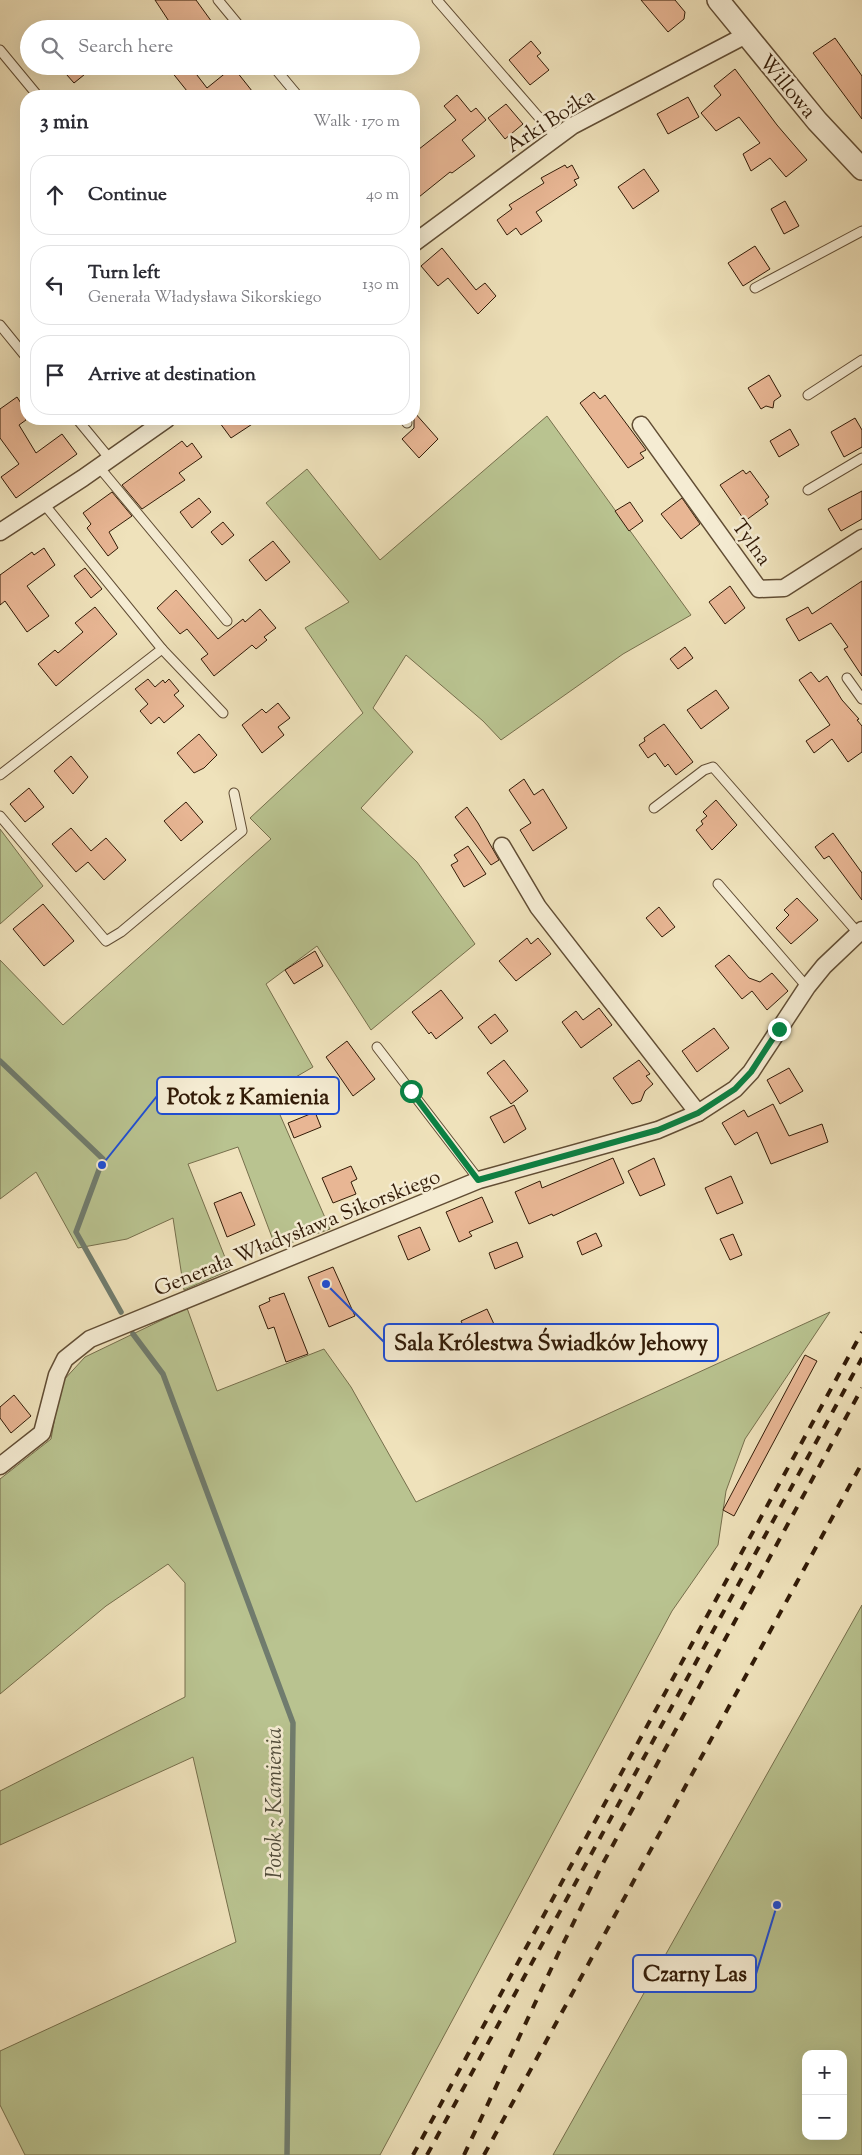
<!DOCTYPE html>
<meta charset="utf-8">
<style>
:root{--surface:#fff;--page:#f2f2f3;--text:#2b2b33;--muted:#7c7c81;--line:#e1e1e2}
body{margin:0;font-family:"Sorts Mill Goudy",serif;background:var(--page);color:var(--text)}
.controls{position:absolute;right:15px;bottom:15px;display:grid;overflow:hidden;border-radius:10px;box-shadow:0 5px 20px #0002}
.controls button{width:45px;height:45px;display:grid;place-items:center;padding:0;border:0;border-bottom:1px solid var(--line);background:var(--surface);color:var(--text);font:25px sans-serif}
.stop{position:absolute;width:15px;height:15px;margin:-11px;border:4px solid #0b8043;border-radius:50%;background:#fff}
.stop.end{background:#0b8043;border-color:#fff;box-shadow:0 1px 5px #0008}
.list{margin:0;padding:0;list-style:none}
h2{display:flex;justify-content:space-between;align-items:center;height:65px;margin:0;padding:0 20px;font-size:21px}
h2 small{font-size:16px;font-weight:400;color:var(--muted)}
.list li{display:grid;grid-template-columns:32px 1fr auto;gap:15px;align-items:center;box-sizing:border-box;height:80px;margin:0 10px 10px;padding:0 10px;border:1px solid var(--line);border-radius:20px}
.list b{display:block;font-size:19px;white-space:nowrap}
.list p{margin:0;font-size:16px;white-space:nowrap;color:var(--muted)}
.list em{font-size:16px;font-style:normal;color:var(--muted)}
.icon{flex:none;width:28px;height:28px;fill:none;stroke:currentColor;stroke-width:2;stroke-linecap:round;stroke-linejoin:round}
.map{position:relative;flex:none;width:862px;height:2155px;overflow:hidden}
.search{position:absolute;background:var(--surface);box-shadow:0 5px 20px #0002;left:20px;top:20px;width:400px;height:55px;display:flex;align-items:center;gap:12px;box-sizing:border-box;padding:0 18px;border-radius:28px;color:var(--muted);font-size:19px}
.panel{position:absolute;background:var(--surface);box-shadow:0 5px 20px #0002;left:20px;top:90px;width:400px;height:335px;border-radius:20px}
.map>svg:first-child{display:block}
.green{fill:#b9c390;stroke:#766f4c;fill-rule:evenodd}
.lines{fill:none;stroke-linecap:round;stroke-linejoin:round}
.stream{stroke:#707c6e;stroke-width:5.5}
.building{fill:#e8b694;stroke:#321b07}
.service-casing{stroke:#614d34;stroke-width:11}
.minor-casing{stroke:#614d34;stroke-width:19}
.tertiary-casing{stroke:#614d34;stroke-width:24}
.service{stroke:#f5ecd3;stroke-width:9}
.minor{stroke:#f5ecd3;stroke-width:16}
.tertiary{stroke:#f5ecd3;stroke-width:21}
.rail{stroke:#321b07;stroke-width:4;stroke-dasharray:9 9;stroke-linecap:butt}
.route{stroke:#0b8043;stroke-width:6}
.labels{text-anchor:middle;stroke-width:5;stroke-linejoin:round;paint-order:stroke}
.street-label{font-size:21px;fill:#321b07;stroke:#f5ecd3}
.water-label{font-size:22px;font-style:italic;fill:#514c3b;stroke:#f5ecd3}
.leader{fill:none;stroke:#1d4ed8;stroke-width:2}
.callout-dot{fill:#1d4ed8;stroke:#f5ecd3;stroke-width:2}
.callout{fill:#f5ecd3;stroke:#1d4ed8;stroke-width:2}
.callout-label{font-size:22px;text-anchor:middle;font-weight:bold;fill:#321b07}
</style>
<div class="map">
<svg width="862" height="2155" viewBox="0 0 862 2155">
<rect width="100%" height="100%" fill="#efe2bb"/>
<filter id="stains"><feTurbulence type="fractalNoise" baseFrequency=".004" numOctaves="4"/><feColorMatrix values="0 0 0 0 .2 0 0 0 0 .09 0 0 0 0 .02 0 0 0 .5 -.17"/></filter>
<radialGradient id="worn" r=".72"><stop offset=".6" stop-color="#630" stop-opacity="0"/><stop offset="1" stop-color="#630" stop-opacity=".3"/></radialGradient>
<g class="green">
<polygon points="547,416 691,615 623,654 501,740 483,721 406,655 373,708 413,752 361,808 417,862 475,944 371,1030 317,946 266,984 313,1067 270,1092 330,1229 276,1248 238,1147 188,1164 230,1270 184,1290 173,1218 127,1239 78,1248 36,1172 0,1199 0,960 63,1025 271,839 250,818 363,713 305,628 349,602 266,503 307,469 380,560"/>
<polygon points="0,829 43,886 0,924"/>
<polygon points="187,1308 217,1391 324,1349 351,1387 416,1502 830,1312 745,1439 726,1491 718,1545 672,1611 380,2155 25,2155 0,2105 0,2051 236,1942 193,1757 0,1845 0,1791 185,1697 185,1583 168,1564 106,1606 0,1694 0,1479 51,1439 61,1383 85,1357"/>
<path d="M862 1605V2155H553ZM806 2054H843V2136H806Z"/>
</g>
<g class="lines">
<g class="stream">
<polyline points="0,1061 103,1159 76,1232 121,1312"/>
<polyline points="133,1334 163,1374 293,1723 287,2155"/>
</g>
</g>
<g class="building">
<polygon points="155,0 196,0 217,29 174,29"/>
<polygon points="641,0 675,0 685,12 684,19 668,32"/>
<polygon points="835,38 862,76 862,119 813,53"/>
<polygon points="531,41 541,53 537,56 549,70 530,85 509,60"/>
<polygon points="59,66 95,66 74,83"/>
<polygon points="167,66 190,66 207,88 233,67 256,96 191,96"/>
<polygon points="735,69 777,125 807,160 786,177 770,158 751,171 743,154 760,143 739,117 716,131 701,113 721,95 714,86"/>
<polygon points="457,95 471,112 476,108 486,120 462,140 475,156 452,173 450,172 414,201 414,153 456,120 444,106"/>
<polygon points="688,97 699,117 668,134 657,114"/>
<polygon points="506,104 523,124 505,139 488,118"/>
<polygon points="565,165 567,168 572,165 579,178 574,180 577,185 536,212 542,221 521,235 516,228 507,235 497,220 512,209 509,205 544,183 541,178"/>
<polygon points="644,169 659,191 633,209 618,187"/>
<polygon points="785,201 799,226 784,234 771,209"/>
<polygon points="755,246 770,269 743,286 728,263"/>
<polygon points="442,248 476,290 485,283 496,296 478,314 448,278 438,286 421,266"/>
<polygon points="769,375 781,396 774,401 773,408 766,406 761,409 748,388"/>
<polygon points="594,392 600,399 605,395 646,450 640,453 644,458 628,468 580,403"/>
<polygon points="17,397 26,411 26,420 19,425 36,453 62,434 77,454 16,498 1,477 19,464 0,438 0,409"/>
<polygon points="414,412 438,439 419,458 402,439 414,428"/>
<polygon points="855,418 862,430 862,447 844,457 831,432"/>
<polygon points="217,419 260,419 231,438"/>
<polygon points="790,429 799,445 779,457 770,441"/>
<polygon points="182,441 187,447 192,443 202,457 179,473 185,480 142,509 122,485"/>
<polygon points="743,470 746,474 750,471 769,497 765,500 768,504 745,521 720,485"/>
<polygon points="862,491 862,519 841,531 828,509"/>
<polygon points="112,492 132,516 109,532 118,548 108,556 87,528 91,524 83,513"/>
<polygon points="199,498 211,512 192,528 180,512"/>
<polygon points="682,498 700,524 681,539 661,514"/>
<polygon points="630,502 643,521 629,531 615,511"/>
<polygon points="223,522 234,535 222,545 211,532"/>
<polygon points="273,541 290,562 266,581 249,560"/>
<polygon points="44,548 55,565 27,586 49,616 27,632 5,601 0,605 0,575 32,552 34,555"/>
<polygon points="85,568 102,589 91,598 74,576"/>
<polygon points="862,581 862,676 844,649 848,647 831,623 799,641 786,619 808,607 812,614"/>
<polygon points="730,586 745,608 725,624 709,602"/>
<polygon points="176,590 218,639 243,619 245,622 260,609 276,628 264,637 267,640 256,649 252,645 214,676 201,659 208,654 187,629 180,634 157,608"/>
<polygon points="95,607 117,634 56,686 38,664 55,650 58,653 83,632 75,623"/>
<polygon points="685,647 693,658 678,669 670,659"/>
<polygon points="811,672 819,682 827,676 842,700 859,719 857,720 862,726 862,752 848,762 832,739 814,753 806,741 830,725 799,680"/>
<polygon points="148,679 155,687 163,680 165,683 169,679 179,691 174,695 184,706 164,723 159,717 151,724 140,711 148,704 135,689"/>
<polygon points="716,690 729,708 701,729 687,710"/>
<polygon points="278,703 290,718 278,727 284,735 262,753 242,725 262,709 266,713"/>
<polygon points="664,724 693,762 676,775 668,764 665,767 655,753 648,758 639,745 645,741 644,738"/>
<polygon points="199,734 217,755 204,768 194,773 177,753"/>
<polygon points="71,756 88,777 73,794 54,771"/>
<polygon points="524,779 534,795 543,789 567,828 533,851 520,830 531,823 509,790"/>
<polygon points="29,788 44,807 25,822 10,804"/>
<polygon points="716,800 737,825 712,850 696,830 703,824 701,821 707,816 703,812"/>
<polygon points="186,802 203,822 181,841 164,821"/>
<polygon points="467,807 478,823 499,860 491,865 455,817"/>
<polygon points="71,828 91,851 106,838 126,860 104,880 88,862 76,872 52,844"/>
<polygon points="833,833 862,873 862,900 829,856 824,859 815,847"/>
<polygon points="468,846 486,874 464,887 451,865 458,861 454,855"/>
<polygon points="797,898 818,920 791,944 776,928 789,915 784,910"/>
<polygon points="43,904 74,941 44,966 13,929"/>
<polygon points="659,907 675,927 662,937 646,918"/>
<polygon points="527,938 531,944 538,938 551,954 516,981 499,961"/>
<polygon points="315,951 323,966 294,984 285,970"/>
<polygon points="729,955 749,978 760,982 772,973 788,991 767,1010 752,991 742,999 715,966"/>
<polygon points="441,990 463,1018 436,1039 431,1032 429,1034 412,1012"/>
<polygon points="599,1008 612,1025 581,1048 562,1022 576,1011 583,1020"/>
<polygon points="495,1014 508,1031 491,1044 478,1027"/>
<polygon points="714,1028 729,1048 697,1072 682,1051"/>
<polygon points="347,1041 375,1079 353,1096 326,1057"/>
<polygon points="504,1060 528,1091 511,1104 487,1073"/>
<polygon points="639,1060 650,1074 646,1076 653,1084 645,1091 641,1101 632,1104 613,1078"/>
<polygon points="789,1068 803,1091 780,1104 767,1080"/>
<polygon points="773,1104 789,1136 822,1124 828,1142 771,1164 757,1132 735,1145 722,1123 744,1110 748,1117"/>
<polygon points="514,1105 526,1129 504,1143 490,1117"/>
<polygon points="315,1112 321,1127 294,1138 288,1123"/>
<polygon points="613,1158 624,1183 553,1216 552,1214 529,1224 515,1192 540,1181 542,1188"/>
<polygon points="654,1158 665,1185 640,1196 628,1171"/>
<polygon points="351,1166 357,1179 351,1182 356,1194 333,1203 322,1178"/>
<polygon points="731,1176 743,1203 717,1214 705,1188"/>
<polygon points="241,1192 255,1225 227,1237 214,1203"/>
<polygon points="482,1197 493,1222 469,1232 472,1236 459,1242 446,1212"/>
<polygon points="420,1227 430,1250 408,1260 398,1236"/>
<polygon points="596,1233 602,1246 582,1255 577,1242"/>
<polygon points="733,1234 742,1255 730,1260 720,1239"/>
<polygon points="517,1242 523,1257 495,1269 489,1253"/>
<polygon points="333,1267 355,1316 329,1327 308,1277"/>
<polygon points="284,1293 308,1354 286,1362 274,1327 268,1329 259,1306 270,1301 269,1298"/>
<polygon points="487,1309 499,1335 473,1347 461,1321"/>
<polygon points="805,1355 817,1361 734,1516 723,1510"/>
<polygon points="14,1395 31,1416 11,1433 0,1418 0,1407"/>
</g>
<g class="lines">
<defs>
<g id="service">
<polyline points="218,0 242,29"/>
<polyline points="437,0 556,137"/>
<polyline points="0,50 38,96"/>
<polyline points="273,66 298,96"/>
<polyline points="755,288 862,231"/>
<polyline points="0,325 26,357"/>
<polyline points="808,395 862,360"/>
<polyline points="77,419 110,459"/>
<polyline points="404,419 407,423"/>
<polyline points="99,467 227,621"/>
<polyline points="808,490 862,458"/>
<polyline points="44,504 162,649 223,713"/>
<polyline points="847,678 862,699"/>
<polyline points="0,775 162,649"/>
<polyline points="654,808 704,770 713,767 858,933"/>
<polyline points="0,816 106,941 121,932 242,831 234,793"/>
<polyline points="718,884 807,987"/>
<polyline points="377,1047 479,1180"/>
</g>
<g id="minor">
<polyline points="414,243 572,126 746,35"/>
<polyline points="641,425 759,589 784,588 862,538"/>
<polyline points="0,532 83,478 167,419"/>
<polyline points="502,846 538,907 698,1113"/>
<polyline points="0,1466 42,1433 57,1375 65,1359 90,1339 479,1180 658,1130 698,1113 735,1089 751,1072 807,987 824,966 862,930"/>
</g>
<polyline id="tertiary" points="718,0 817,121 862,169"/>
</defs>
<use href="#service" class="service-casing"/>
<use href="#minor" class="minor-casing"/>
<use href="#tertiary" class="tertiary-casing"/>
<use href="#service" class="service"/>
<use href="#minor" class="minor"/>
<use href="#tertiary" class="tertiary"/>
<g class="rail">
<polyline points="413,2155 862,1332"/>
<polyline points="427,2155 862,1358"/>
<polyline points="464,2155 559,1952 602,1865 862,1388"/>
<polyline points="484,2155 862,1463"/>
</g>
</g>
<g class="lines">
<polyline class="route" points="411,1091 478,1180 658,1130 698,1113 735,1089 751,1072 779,1029"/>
</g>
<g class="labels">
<g class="street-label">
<text transform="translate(788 86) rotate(50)" y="7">Willowa</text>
<text transform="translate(550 120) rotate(-33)" y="7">Arki Bożka</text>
<text transform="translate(752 542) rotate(54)" y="7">Tylna</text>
<text transform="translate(297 1232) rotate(-22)" y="7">Generała Władysława Sikorskiego</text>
</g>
<g class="water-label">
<text transform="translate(273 1803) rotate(-90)" y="8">Potok z Kamienia</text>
</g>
</g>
<path class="leader" d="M102 1165L157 1096M326 1284L384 1342M777 1905L756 1974"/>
<g class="callout-dot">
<circle cx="102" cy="1165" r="5"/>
<circle cx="326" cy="1284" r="5"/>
<circle cx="777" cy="1905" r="5"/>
</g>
<g class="callout">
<rect x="157" y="1077" width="182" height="37" rx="5"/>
<rect x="384" y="1324" width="334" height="37" rx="5"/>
<rect x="633" y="1955" width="123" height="37" rx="5"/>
</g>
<g class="callout-label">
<text x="248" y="1104">Potok z Kamienia</text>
<text x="551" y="1350">Sala Królestwa Świadków Jehowy</text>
<text x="695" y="1981">Czarny Las</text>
</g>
<rect width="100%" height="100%" filter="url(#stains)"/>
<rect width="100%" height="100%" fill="url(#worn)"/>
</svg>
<div class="controls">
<button>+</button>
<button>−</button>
</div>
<div class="stop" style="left:411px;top:1091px"></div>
<div class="stop end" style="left:779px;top:1029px"></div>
<div class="search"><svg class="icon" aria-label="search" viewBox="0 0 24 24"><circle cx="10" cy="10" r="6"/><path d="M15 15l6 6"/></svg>Search here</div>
<section class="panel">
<h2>3 min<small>Walk · 170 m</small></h2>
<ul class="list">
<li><svg class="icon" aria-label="ahead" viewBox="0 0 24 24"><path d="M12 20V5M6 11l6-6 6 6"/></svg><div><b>Continue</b></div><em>40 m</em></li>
<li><svg class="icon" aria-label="left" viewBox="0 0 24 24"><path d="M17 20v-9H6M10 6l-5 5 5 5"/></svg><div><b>Turn left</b><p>Generała Władysława Sikorskiego</p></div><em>130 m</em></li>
<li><svg class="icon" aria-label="arrive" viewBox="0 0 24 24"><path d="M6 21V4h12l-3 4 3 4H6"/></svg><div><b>Arrive at destination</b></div></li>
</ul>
</section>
</div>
